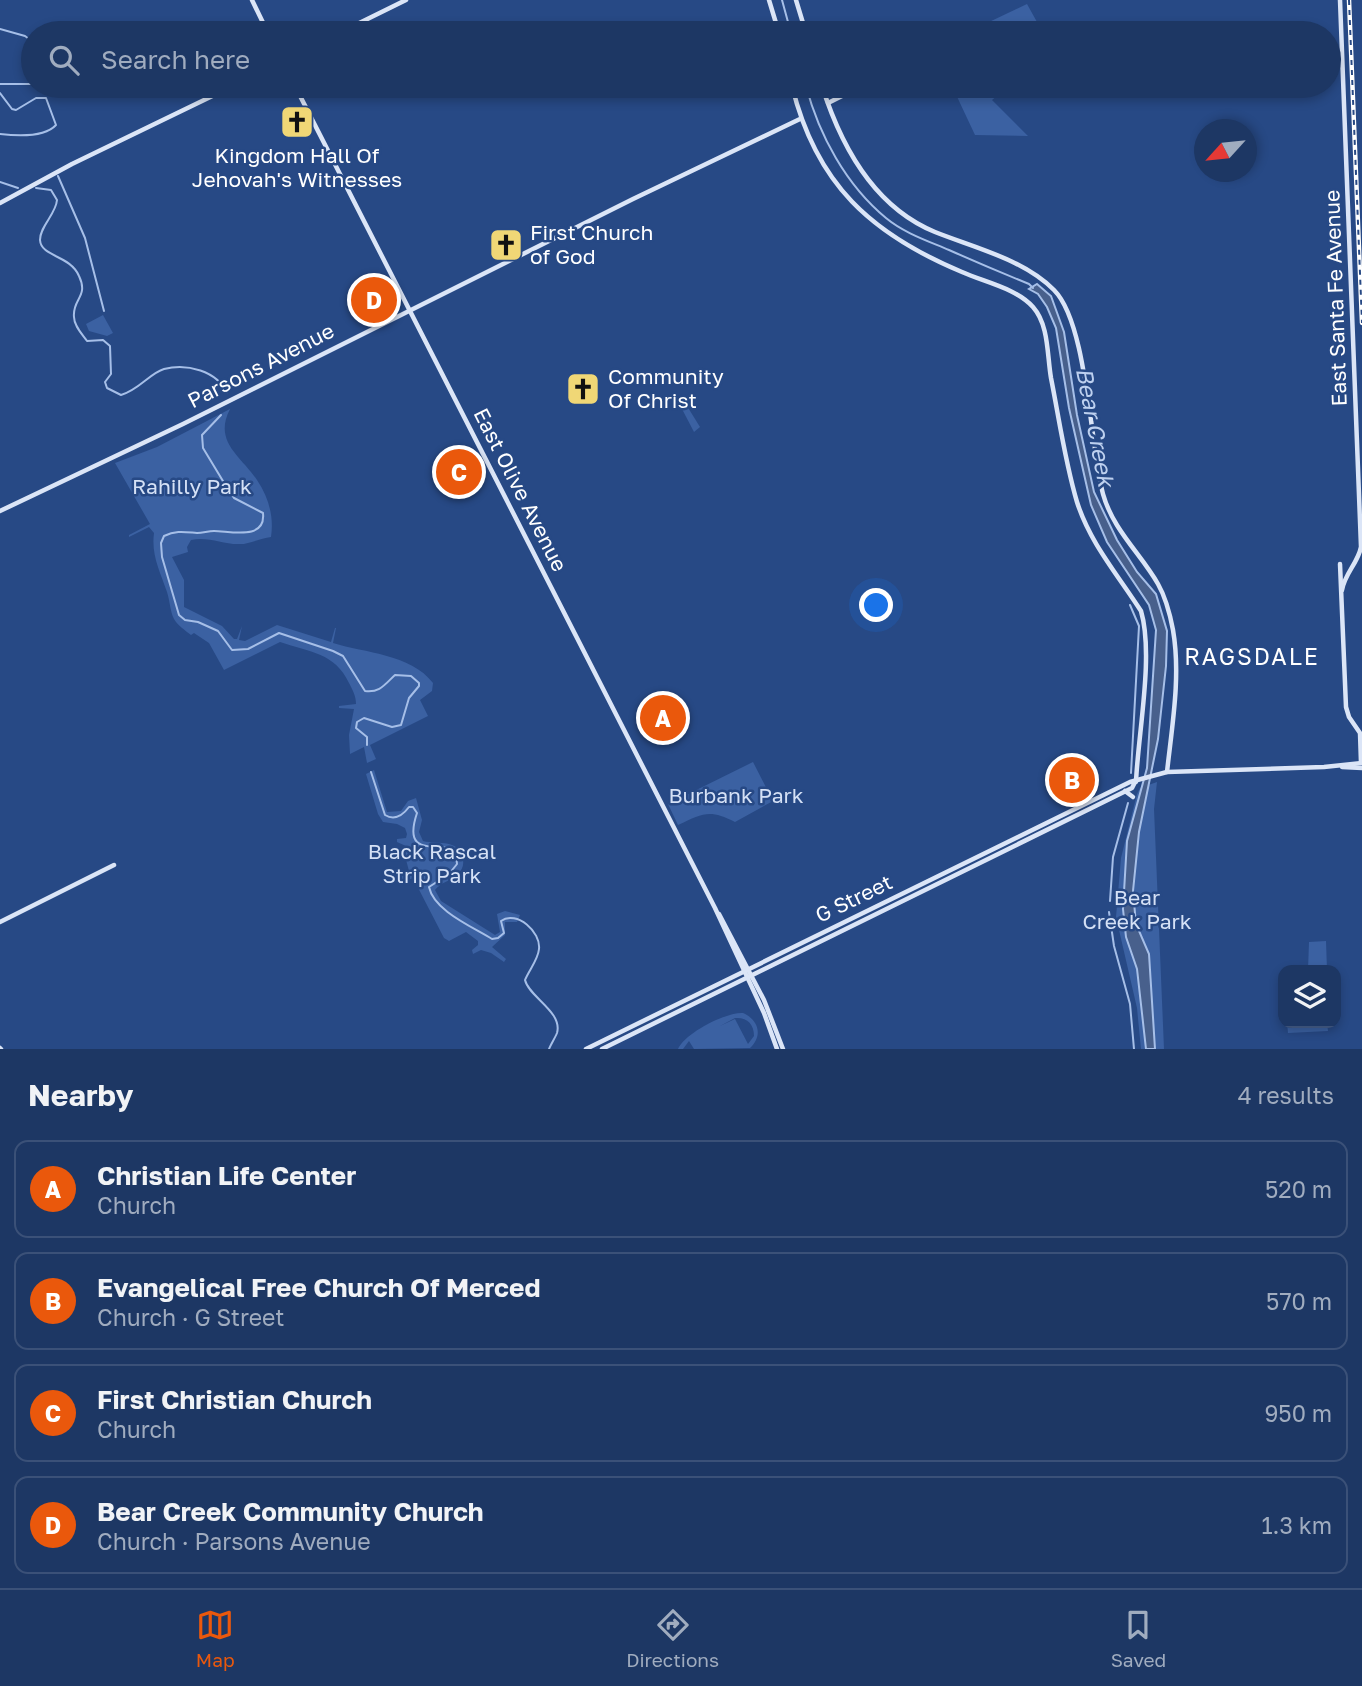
<!DOCTYPE html>
<meta charset="utf-8">
<style>
:root{--surface:#1d3764;--page:#253f6a;--text:#f1f3f6;--muted:#a0acbf;--line:#3b5178;--accent:#ea580c}
body{margin:0;font-family:"Golos Text",sans-serif;background:var(--page);color:var(--text)}
.controls{position:absolute;right:21px;bottom:21px;display:grid;overflow:hidden;border-radius:14px;box-shadow:0 4px 10px #0003}
.controls button{width:63px;height:63px;display:grid;place-items:center;padding:0;border:0;border-bottom:2px solid var(--line);background:var(--surface);color:var(--text);font:35px sans-serif}
.compass{position:absolute;left:1194px;top:119px;width:63px;height:63px;border-radius:50%;background:var(--surface);box-shadow:0 4px 10px #0003;rotate:243deg}
.you{position:absolute;left:877px;top:606px;width:24px;height:24px;margin:-18px;border:5px solid #fff;border-radius:50%;background:#1a73e8;box-shadow:0 0 0 10px #1a73e833}
.badge{display:grid;place-items:center;width:46px;height:46px;border-radius:50%;background:var(--accent);color:#fff;font-size:23px;font-weight:700}
.pin{position:absolute;translate:-50% -50%;border:4px solid #fff;box-shadow:0 2px 7px #0006}
.list{margin:0;padding:0;list-style:none}
h2{display:flex;justify-content:space-between;align-items:center;height:91px;margin:0;padding:0 28px;font-size:30px}
h2 small{font-size:23px;font-weight:400;color:var(--muted)}
.list li{display:grid;grid-template-columns:46px 1fr auto;gap:21px;align-items:center;box-sizing:border-box;height:98px;margin:0 14px 14px;padding:0 14px;border:2px solid var(--line);border-radius:14px}
.list b{display:block;font-size:26px;white-space:nowrap}
.list p{margin:0;font-size:23px;white-space:nowrap;color:var(--muted)}
.list em{font-size:23px;font-style:normal;color:var(--muted)}
.icon{flex:none;width:38px;height:38px;fill:none;stroke:currentColor;stroke-width:2;stroke-linecap:round;stroke-linejoin:round}
.map{position:relative;flex:none;width:1362px;height:1049px;overflow:hidden}
.search{position:absolute;background:var(--surface);box-shadow:0 4px 10px #0003;left:21px;right:21px;top:21px;height:77px;display:flex;align-items:center;gap:18px;box-sizing:border-box;padding:0 24px;border-radius:38px;color:var(--muted);font-size:26px}
.sheet{height:539px;background:var(--surface)}
nav{display:flex;justify-content:space-around;align-items:center;box-sizing:border-box;height:98px;border-top:2px solid var(--line);background:var(--surface);font-size:19px;color:var(--muted)}
nav a{display:grid;justify-items:center;gap:4px}
nav .on{color:var(--accent)}
.map>svg:first-child{display:block}
.green{fill:#3b61a2;fill-rule:evenodd}
.water{fill:#48608c;stroke:#a6bfe8;stroke-width:2}
.lines{fill:none;stroke-linecap:round;stroke-linejoin:round}
.stream{stroke:#a6bfe8;stroke-width:2}
.secondary{stroke:#dbe5f7;stroke-width:4.5}
.rail-casing{stroke:#fff;stroke-width:4.5}
.rail{stroke:#274985;stroke-width:2;stroke-dasharray:5;stroke-linecap:butt}
.labels{text-anchor:middle;stroke-width:5;stroke-linejoin:round;paint-order:stroke}
.poi-label{font-size:21px;fill:#fff;stroke:#274985;text-anchor:start}
.street-label{font-size:21px;fill:#fff;stroke:#274985}
.park-label{font-size:21px;fill:#d5e1f6;stroke:#274985}
.water-label{font-size:23px;font-style:italic;fill:#bdd0ef;stroke:#274985}
.neighbourhood-label{font-size:23px;letter-spacing:2px;fill:#fff;stroke:#274985}
</style>
<div class="map">
<svg width="1362" height="1049" viewBox="0 0 1362 1049">
<rect width="100%" height="100%" fill="#274985"/>
<g class="green">
<polygon points="1027,4 1037,22 1030,27 1033,33 966,33"/>
<polygon points="952,86 1009,86 992,100 1028,136 975,135"/>
<polygon points="103,315 113,333 107,336 89,331 86,324"/>
<polygon points="687,406 700,427 694,432 682,409"/>
<path d="M230 409C213 442 241 456 257 480 269 498 274 517 271 537 260 538 248 545 238 544 222 544 207 536 191 540L187 547 188 552 172 557 184 580V607L222 626 234 639H237L242 626 239 640 245 641 277 625 331 642 335 628H336L333 643C365 653 411 654 433 683L432 691 420 700 428 716 370 745 376 759 367 763 364 747 350 754 349 735 354 709 339 708V706L356 704C356 696 353 691 349 683 335 653 310 652 280 642L224 670 209 643 194 633 191 635C185 630 178 626 174 619 170 611 170 601 167 592 160 571 151 555 154 533L149 527 129 537V535L150 524 115 463 157 447Z"/>
<path d="M753 762 773 801 735 822C710 809 703 813 678 825L668 804Z"/>
<path d="M374 770 387 812 401 811 408 801 416 798 422 820 419 832 423 841C439 845 460 838 463 860 464 866 462 870 457 875 451 881 441 882 435 890L441 901 495 935 500 932 497 914 505 911 520 915 517 922H505V935L492 947 506 959 504 962 491 953 481 950 473 954 472 950 478 945V941L466 932 449 941 444 938 413 878 399 884 397 878 409 871 405 856 406 846 397 842V839L406 838 407 834 405 828 397 824 383 822 378 814 366 774Z"/>
<polygon points="1157,782 1154,809 1164,1049 1141,1049 1137,1008 1116,917 1121,858 1137,794 1140,788"/>
<polygon points="1326,941 1327,970 1308,970 1309,942"/>
<path d="M743 1013C759 1020 763 1036 750 1048L694 1049 689 1041 683 1049H678C685 1033 726 1012 743 1013ZM735 1018C747 1017 754 1024 754 1036L748 1044 735 1019 720 1026Z"/>
<polygon points="1287,1023 1327,1023 1328,1031 1288,1033"/>
</g>
<polygon class="water" points="1037,284 1051,296 1064,332 1077,415 1094,492 1117,540 1137,572 1156,594 1167,631 1166,666 1158,739 1139,832 1133,891 1136,924 1149,954 1155,1049 1146,1049 1137,969 1126,937 1123,909 1127,841 1147,768 1156,630 1149,605 1107,542 1091,505 1069,408 1056,328 1047,307 1038,294 1029,289"/>
<g class="lines">
<g class="stream">
<polyline points="782,0 791,33"/>
<polyline points="0,29 25,36 33,42"/>
<polyline points="0,84 33,84"/>
<path d="M806 86C819 135 846 185 886 218 904 233 928 241 949 250 976 262 1002 273 1029 284L1033 288"/>
<path d="M0 93 12 109 16 110 36 98H46L56 125C44 138 17 136 0 134"/>
<polyline points="58,176 85,238 104,311"/>
<polyline points="0,182 18,188"/>
<path d="M36 188 51 190 57 200C56 214 40 226 40 240 41 257 70 255 79 276 89 297 72 299 74 317 74 326 82 334 87 341L103 340 110 346 111 374 105 382 107 388 121 395C139 390 150 373 164 369 187 363 217 371 227 393"/>
<path d="M221 415 202 435 203 448 229 491 234 498 263 513C266 541 230 531 214 531 208 531 203 533 197 533 185 532 176 530 164 536L161 543 162 557 179 615 185 620 198 622 218 631 232 650 248 649 279 633 333 651 343 656 365 691C380 693 385 684 395 675L411 676 419 683V686L409 698 401 725 392 727 364 718 357 722 356 728 367 737V745"/>
<polyline points="1130,605 1139,626 1131,773"/>
<path d="M371 772 385 815C395 821 403 815 409 807H413L417 813C405 849 423 846 450 848L456 855 457 864 449 874 429 887C434 911 473 927 492 939L498 938 504 933 501 921C517 910 541 932 539 949 538 960 529 970 525 980 529 997 563 1012 557 1033 555 1038 551 1044 549 1049"/>
<polyline points="1110,901 1113,857 1128,803"/>
<polyline points="1109,912 1114,946 1130,1004 1134,1049"/>
</g>
<g class="secondary">
<polyline points="252,0 268,33"/>
<polyline points="769,0 779,33"/>
<polyline points="796,0 806,33"/>
<path d="M1340 0 1361 547C1358 563 1345 573 1342 590"/>
<polyline points="339,33 406,0"/>
<polyline points="295,86 715,908 764,1013 777,1049"/>
<path d="M792 86C816 184 871 234 962 272 984 282 1016 288 1033 307 1049 325 1047 355 1051 378 1059 418 1065 462 1077 502 1090 543 1118 575 1141 611 1154 655 1138 734 1136 782"/>
<path d="M822 86C841 146 874 207 935 232 975 248 1023 259 1054 290 1087 323 1090 444 1103 494 1113 530 1141 554 1158 584 1166 598 1170 614 1173 630 1181 676 1172 726 1167 772"/>
<polyline points="828,103 862,86"/>
<polyline points="0,203 72,164 233,86"/>
<polyline points="0,511 183,424 633,199 800,119"/>
<polyline points="1340,564 1346,707 1349,717 1360,733 1361,763"/>
<polyline points="1342,767 1362,768"/>
<polyline points="1125,791 1133,797"/>
<polyline points="719,914 764,1000 783,1049"/>
<polyline points="0,922 114,865"/>
<polyline points="0,1048 1,1049"/>
<polyline points="586,1049 1130,782 1167,772 1324,767 1362,763"/>
<polyline points="602,1049 1132,788 1135,782"/>
</g>
<defs>
<polyline id="rail" points="1349,0 1362,323"/>
</defs>
<use href="#rail" class="rail-casing"/>
<use href="#rail" class="rail"/>
</g>
<defs>
<symbol id="church-square" viewBox="-11 -11 22 22"><rect x="-9" y="-9" width="18" height="18" rx="4" fill="#f0d776" stroke="#274985"/><path d="M-1.2-6h2.4v3.5h3.3v2.4h-3.3V6h-2.4V-.1h-3.3v-2.4h3.3Z" fill="#111"/></symbol>
</defs>
<g fill-rule="evenodd">
<use href="#church-square" x="278" y="103" width="38" height="38"/>
<use href="#church-square" x="487" y="226" width="38" height="38"/>
<use href="#church-square" x="564" y="370" width="38" height="38"/>
</g>
<g class="labels">
<g class="poi-label">
<text x="297" y="163" text-anchor="middle">Kingdom Hall Of<tspan x="297" dy="24">Jehovah's Witnesses</tspan></text>
<text x="530" y="240">First Church<tspan x="530" dy="24">of God</tspan></text>
<text x="608" y="384">Community<tspan x="608" dy="24">Of Christ</tspan></text>
</g>
<g class="street-label">
<text transform="translate(1336 298) rotate(-92)" y="7">East Santa Fe Avenue</text>
<text transform="translate(261 366) rotate(-27)" y="7">Parsons Avenue</text>
<text transform="translate(520 490) rotate(63)" y="7">East Olive Avenue</text>
<text transform="translate(854 899) rotate(-26)" y="7">G Street</text>
</g>
<g class="park-label">
<text x="192" y="494">Rahilly Park</text>
<text x="736" y="803">Burbank Park</text>
<text x="432" y="859">Black Rascal<tspan x="432" dy="24">Strip Park</tspan></text>
<text x="1137" y="905">Bear<tspan x="1137" dy="24">Creek Park</tspan></text>
</g>
<g class="water-label">
<text transform="translate(1095 427) rotate(79)" y="8">Bear Creek</text>
</g>
<g class="neighbourhood-label">
<text x="1252" y="665">RAGSDALE</text>
</g>
</g>
</svg>
<div class="controls">
<button><svg class="icon" aria-label="layers" viewBox="0 0 24 24"><path d="M12 4l9 5-9 5-9-5zM3 14l9 5 9-5"/></svg></button>
</div>
<svg class="compass" viewBox="-18 -18 36 36"><path d="M0-13l5 13h-10z" fill="#e53935"/><path d="M0 13l5-13h-10z" fill="#a0acbf"/></svg>
<div class="you"></div>
<div class="pin badge" style="left:663px;top:718px">A</div>
<div class="pin badge" style="left:1072px;top:780px">B</div>
<div class="pin badge" style="left:459px;top:472px">C</div>
<div class="pin badge" style="left:374px;top:300px">D</div>
<div class="search"><svg class="icon" aria-label="search" viewBox="0 0 24 24"><circle cx="10" cy="10" r="6"/><path d="M15 15l6 6"/></svg>Search here</div>
</div>
<section class="sheet">
<h2>Nearby<small>4 results</small></h2>
<ul class="list">
<li><span class="badge">A</span><div><b>Christian Life Center</b><p>Church</p></div><em>520 m</em></li>
<li><span class="badge">B</span><div><b>Evangelical Free Church Of Merced</b><p>Church · G Street</p></div><em>570 m</em></li>
<li><span class="badge">C</span><div><b>First Christian Church</b><p>Church</p></div><em>950 m</em></li>
<li><span class="badge">D</span><div><b>Bear Creek Community Church</b><p>Church · Parsons Avenue</p></div><em>1.3 km</em></li>
</ul>
</section>
<nav>
<a class="on"><svg class="icon" aria-label="map" viewBox="0 0 24 24"><path d="M3 6l6-2 6 2 6-2v14l-6 2-6-2-6 2zM9 4v14M15 6v14"/></svg>Map</a>
<a><svg class="icon" aria-label="directions" viewBox="0 0 24 24"><path d="M12 3l9 9-9 9-9-9zM9 14v-3h6M13 9l2 2-2 2"/></svg>Directions</a>
<a><svg class="icon" aria-label="saved" viewBox="0 0 24 24"><path d="M7 4h10v16l-5-4-5 4z"/></svg>Saved</a>
</nav>
